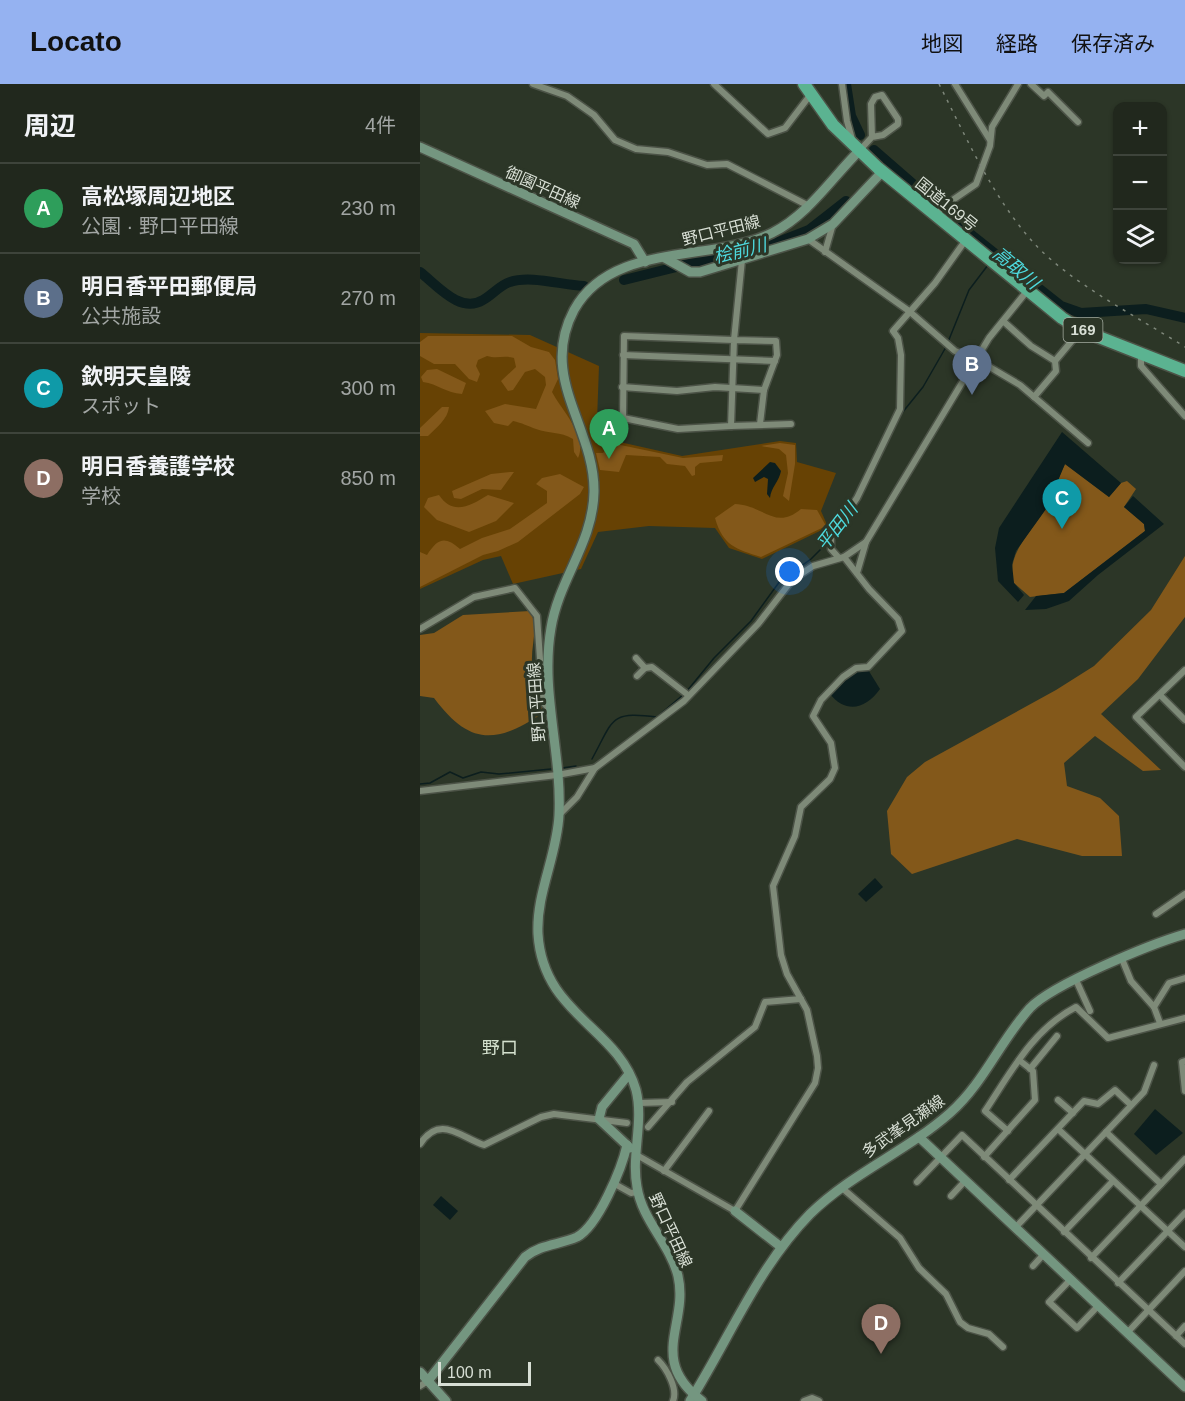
<!DOCTYPE html>
<html lang="ja">
<meta charset="utf-8">
<style>
:root{--surface:#21281d;--page:#293026;--text:#f1f3f6;--muted:#a2a6a4;--line:#3e443b;--accent:#95b2f1}
body{margin:0;font-family:Arial,"Noto Sans JP",sans-serif;background:var(--page);color:var(--text)}
.controls{position:absolute;right:18px;top:18px;display:grid;overflow:hidden;border-radius:12px;box-shadow:0 2px 4px #0004}
.controls button{width:54px;height:54px;display:grid;place-items:center;padding:0;border:0;border-bottom:2px solid var(--line);background:var(--surface);color:var(--text);font:30px sans-serif}
.scale{position:absolute;left:18px;bottom:15px;width:93px;box-sizing:border-box;padding-left:6px;border:3px solid #d8dfd5;border-top:0;font-size:16px;line-height:21px;white-space:nowrap;color:#d8dfd5;-webkit-text-stroke:4px #2c3627;paint-order:stroke}
.you{position:absolute;left:370px;top:488px;width:21px;height:21px;margin:-15px;border:4px solid #fff;border-radius:50%;background:#1a73e8;box-shadow:0 0 0 9px #1a73e833}
.badge{display:grid;place-items:center;width:39px;height:39px;border-radius:50%;background:var(--accent);color:#fff;font-size:20px;font-weight:700}
.pin{position:absolute;translate:-50% -50px;filter:drop-shadow(0 2px 3px #0008)}
.pin::after{content:'';position:absolute;top:32px;width:21px;height:18px;background:inherit;clip-path:polygon(0 0,100% 0,50% 100%)}
.list{margin:0;padding:0;list-style:none}
h2{display:flex;justify-content:space-between;align-items:center;height:78px;margin:0;padding:0 24px;font-size:26px}
h2 small{font-size:20px;font-weight:400;color:var(--muted)}
.list li{display:grid;grid-template-columns:39px 1fr auto;gap:18px;align-items:center;box-sizing:border-box;height:90px;padding:0 24px;border-top:2px solid var(--line)}
.list b{display:block;font-size:22px;white-space:nowrap}
.list p{margin:0;font-size:20px;white-space:nowrap;color:var(--muted)}
.list em{font-size:20px;font-style:normal;color:var(--muted)}
.icon{flex:none;width:33px;height:33px;fill:none;stroke:currentColor;stroke-width:2;stroke-linecap:round;stroke-linejoin:round}
.map{position:relative;flex:none;width:765px;height:1317px;overflow:hidden}
header{display:flex;align-items:center;gap:36px;box-sizing:border-box;height:84px;padding:0 30px;background:var(--accent);color:#111}
header strong{font-size:28px}
nav{display:flex;gap:33px;margin-inline-start:auto;font-size:21px}
main{display:flex}
aside{flex:1;background:var(--surface)}
.map>svg:first-child{display:block}
.green{fill:#674204}
.forest{fill:#83581a}
.water{fill:#0c1e1e}
.lines{fill:none;stroke-linecap:round;stroke-linejoin:round}
.stream{stroke:#0c1e1e;stroke-width:1.5}
.river{stroke:#0c1e1e;stroke-width:10}
.street-casing{stroke:#4c5347;stroke-width:9}
.secondary-casing{stroke:#4c5347;stroke-width:12}
.highway-casing{stroke:#4c5347;stroke-width:15}
.street{stroke:#7e8a78;stroke-width:6}
.secondary{stroke:#749680;stroke-width:9}
.highway{stroke:#5bb391;stroke-width:12}
.rail{stroke:#7d8679;stroke-width:1.5;stroke-dasharray:3 6;stroke-linecap:butt}
.labels{text-anchor:middle;stroke-width:6;stroke-linejoin:round;paint-order:stroke}
.shield{fill:#2c3627;stroke:#a4aca1;stroke-width:1.5}
.shield-label{font-size:15px;font-weight:bold;fill:#d8dfd5}
.street-label{font-size:16px;fill:#d8dfd5;stroke:#2c3627}
.water-label{font-size:18px;font-style:italic;fill:#4dd9dd;stroke:#2c3627}
.neighbourhood-label{font-size:18px;fill:#d4e1ce;stroke:#2c3627}
</style>
<header>
<strong>Locato</strong>
<nav><a>地図</a><a>経路</a><a>保存済み</a></nav>
</header>
<main>
<aside>
<h2>周辺<small>4件</small></h2>
<ul class="list">
<li><span class="badge" style="background:#2e9e5b">A</span><div><b>高松塚周辺地区</b><p>公園 · 野口平田線</p></div><em>230 m</em></li>
<li><span class="badge" style="background:#5c6f8a">B</span><div><b>明日香平田郵便局</b><p>公共施設</p></div><em>270 m</em></li>
<li><span class="badge" style="background:#0f9aa8">C</span><div><b>欽明天皇陵</b><p>スポット</p></div><em>300 m</em></li>
<li><span class="badge" style="background:#8d6e63">D</span><div><b>明日香養護学校</b><p>学校</p></div><em>850 m</em></li>
</ul>
</aside>
<div class="map">
<svg width="765" height="1317" viewBox="0 0 765 1317">
<rect width="100%" height="100%" fill="#2c3627"/>
<polygon class="green" points="0,249 110,251 179,282 177,337 182,354 262,372 360,357 376,359 377,378 416,389 401,427 408,443 342,475 309,464 295,444 229,442 178,448 161,485 93,500 81,472 63,476 0,505"/>
<g class="forest">
<path d="M8 252H92L111 263 129 268 135 276 138 295 132 308C142 327 168 352 158 374L154 368 153 355C140 347 129 350 116 345 108 342 102 339 93 337L88 342 74 339 65 327 85 320 116 325 126 301 125 293 115 285 105 288 93 306 88 307 81 297 96 283 94 274C84 271 77 275 67 272L58 276 56 282 60 290 57 298 49 295 35 280H14L0 272V258Z"/>
<path d="M17 285 46 299 42 310C26 309 18 300 3 298L1 293 7 286Z"/>
<path d="M22 323H29C28 335 16 344 8 352H0V344Z"/>
<polygon points="191,359 263,374 303,371 302,377 280,379 275,383 275,391 272,392 265,382 247,380 240,373 206,371 199,388 180,386 176,369 183,369"/>
<polygon points="360,359 375,361 375,380 369,417 363,412 368,389 366,371 359,365 341,362"/>
<path d="M645 380 689 413 701 399 707 397 716 405 704 423 724 440 725 447 644 509 610 513 594 499C584 471 614 445 626 424 634 410 638 394 645 380Z"/>
<polygon points="90,388 94,388 81,406 62,405 41,415 34,414 32,407 71,390"/>
<path d="M140 390 164 403 160 410 98 458 78 467 63 471 0 503V468L7 471C18 454 25 452 40 465L62 454 90 445 127 419V407L116 400 122 394Z"/>
<path d="M19 411C33 432 50 422 68 411L94 419 76 437 49 448 17 436 4 423 8 414Z"/>
<path d="M315 420C344 421 355 447 381 425L397 426 406 442 341 473C316 465 303 462 295 434Z"/>
<polygon points="765,472 765,533 718,595 681,630 741,686 723,687 675,652 644,679 647,702 680,714 699,732 702,772 662,772 597,755 492,790 471,770 467,727 487,693 505,678 636,606 674,582 731,526"/>
<path d="M110 527C119 542 111 561 112 578 114 596 118 612 123 629 76 660 50 662 14 614L0 612V551L14 549 43 531Z"/>
</g>
<g class="water">
<polygon points="642,348 701,399 689,413 645,380 626,425 596,467 592,480 594,499 604,511 598,518 578,497 575,464 579,444"/>
<path d="M350 378 355 379 361 387C359 398 351 403 350 414L347 410 348 395 344 393 335 398 333 394Z"/>
<polygon points="713,412 744,440 678,491 649,517 626,525 605,526 616,512 644,509 725,447 724,440 704,423"/>
<path d="M447 584 460 605C446 625 426 630 410 610 419 598 432 587 447 584Z"/>
<polygon points="455,794 463,803 446,818 438,810"/>
<polygon points="735,1025 763,1049 736,1071 714,1050"/>
<polygon points="21,1112 38,1127 30,1136 13,1121"/>
</g>
<g class="lines">
<g class="stream">
<polyline points="528,258 549,206 568,181"/>
<polyline points="469,355 482,329 503,303 526,263"/>
<polyline points="416,449 436,421"/>
<polyline points="267,607 294,574 331,537 360,497 391,475 409,457"/>
<path d="M172 675C194 635 189 627 237 633L264 610"/>
<polyline points="142,684 156,682"/>
<polyline points="0,700 10,699 30,688 43,694 61,688 79,690 131,685"/>
</g>
<g class="river">
<polyline points="426,0 431,32 440,51"/>
<polyline points="454,66 554,153 641,222 661,229 726,225 765,234"/>
<path d="M0 188C17 201 40 230 63 216 72 211 80 201 90 198 111 191 141 201 164 202"/>
<polyline points="204,196 361,157 389,146 426,117"/>
</g>
<defs>
<g id="street">
<polyline points="113,0 147,12 174,31 195,56 216,65 248,68 287,81 307,80 389,122"/>
<polyline points="294,0 348,50 365,44 391,10"/>
<polyline points="422,0 427,37 432,55"/>
<polyline points="535,0 570,56"/>
<polyline points="611,0 624,12 628,8 658,38"/>
<polyline points="439,67 452,53 463,51 478,40 478,35 462,11 455,13 451,20 452,53"/>
<polyline points="516,131 524,122 556,100 570,62 572,43 598,0"/>
<polyline points="388,155 489,227 535,267 556,275 600,301 668,359"/>
<polyline points="405,168 413,140"/>
<polyline points="322,176 314,256 311,342 258,345 203,334 204,252 314,256 356,257 357,271 344,306 340,340"/>
<polyline points="583,237 611,262 635,277 636,287 614,313"/>
<polyline points="721,268 721,282 765,332"/>
<polyline points="203,271 355,277"/>
<polyline points="635,277 661,246"/>
<polyline points="202,303 257,307 295,303 344,306"/>
<polyline points="311,342 371,340"/>
<polyline points="419,474 411,465 411,452 437,414 480,325 481,271 478,254 473,247 515,199 545,157"/>
<polyline points="437,489 446,458"/>
<polyline points="0,545 54,513 95,504 117,532 123,618 129,625"/>
<polyline points="216,574 225,584"/>
<polyline points="765,586 716,633 765,683"/>
<polyline points="217,592 225,584 232,583 268,611"/>
<polyline points="740,611 765,636"/>
<polyline points="0,707 137,691 175,684"/>
<polyline points="139,731 157,713 175,684 264,617 338,540 372,496 393,482 424,473 446,458 569,254 607,207"/>
<polyline points="736,830 765,810"/>
<polyline points="702,875 711,897 734,923 740,939"/>
<polyline points="656,896 670,927"/>
<polyline points="734,923 749,899 765,894"/>
<polyline points="765,977 762,978 765,1007"/>
<polyline points="610,985 637,952"/>
<polyline points="638,1016 653,1029"/>
<polyline points="219,1019 252,1018"/>
<polyline points="228,1043 267,998 335,943 345,918 381,915"/>
<polyline points="638,1045 765,1163"/>
<path d="M588 1047 565 1027C591 988 613 945 656 923L688 954 765 934"/>
<polyline points="686,1048 741,1100"/>
<path d="M0 1060C20 1030 40 1053 64 1061L121 1033 134 1030 207 1039"/>
<polyline points="215,1070 315,1127 395,999 398,984 397,972 387,926 367,890 361,871 353,802 375,752 381,723 410,695 415,684 411,659 393,632 401,616 423,593 436,584 448,583 482,547 478,535 449,505 424,473"/>
<polyline points="564,1073 615,1016 613,987 599,976"/>
<polyline points="244,1087 289,1027"/>
<polyline points="589,1096 664,1017 678,1020 695,1006 711,1021"/>
<polyline points="497,1098 542,1051 765,1260"/>
<polyline points="193,1099 211,1109 217,1108"/>
<polyline points="421,1103 480,1154 499,1184 526,1210 540,1238 548,1244 569,1250 583,1263"/>
<polyline points="531,1112 545,1097"/>
<polyline points="595,1144 724,1008 734,981"/>
<polyline points="644,1148 693,1097"/>
<polyline points="671,1174 765,1075"/>
<polyline points="613,1182 623,1171"/>
<polyline points="650,1196 629,1218 657,1244 678,1222"/>
<polyline points="698,1199 765,1129"/>
<polyline points="707,1249 765,1187"/>
<polyline points="756,1252 765,1242"/>
<path d="M238 1276C247 1285 258 1305 253 1317"/>
<polyline points="0,1302 8,1297"/>
<polyline points="384,1317 392,1314 399,1317"/>
</g>
<g id="secondary">
<polyline points="0,63 214,160 225,178"/>
<polyline points="245,174 270,188 280,188 388,155 413,140 462,88"/>
<polyline points="209,990 182,1023 179,1035 210,1064"/>
<polyline points="499,1053 765,1303"/>
<polyline points="315,1127 361,1163"/>
<polyline points="0,1288 26,1317"/>
<path d="M8 1297 105 1173C121 1160 139 1161 157 1153 178 1142 202 1084 207 1061"/>
<path d="M270 1317C309 1255 338 1183 390 1130 432 1089 487 1067 530 1029 564 999 580 957 610 924 633 900 731 860 765 850"/>
<path d="M282 1317C227 1275 269 1240 258 1192 250 1160 222 1136 217 1103 211 1071 224 1038 216 1006 198 943 123 931 118 850 116 809 137 772 139 731 142 668 120 607 131 544 139 495 173 459 174 408 175 343 118 294 154 226 192 157 291 179 352 149 388 131 411 95 439 67"/>
</g>
<polyline id="highway" points="384,0 413,41 458,84 642,234 661,246 765,287"/>
</defs>
<use href="#street" class="street-casing"/>
<use href="#secondary" class="secondary-casing"/>
<use href="#highway" class="highway-casing"/>
<use href="#street" class="street"/>
<use href="#secondary" class="secondary"/>
<use href="#highway" class="highway"/>
<path class="rail" d="M519 0C546 53 572 112 612 157 648 198 718 233 765 263"/>
</g>
<g class="labels">
<rect class="shield" x="643.5" y="234" width="39" height="24" rx="4.5"/>
<g class="shield-label">
<text x="663" y="251">169</text>
</g>
<g class="street-label">
<text transform="translate(123 103) rotate(24)" y="6">御園平田線</text>
<text transform="translate(527 120) rotate(39)" y="6">国道169号</text>
<text transform="translate(301 146) rotate(-14)" y="6">野口平田線</text>
<text transform="translate(116 618) rotate(-94)" y="6">野口平田線</text>
<text transform="translate(483 1042) rotate(-35)" y="6">多武峯見瀬線</text>
<text transform="translate(251 1146) rotate(65)" y="6">野口平田線</text>
</g>
<g class="water-label">
<text transform="translate(320 167) rotate(-14)" y="6">桧前川</text>
<text transform="translate(596 184) rotate(40)" y="6">高取川</text>
<text transform="translate(417 443) rotate(-52)" y="6">平田川</text>
</g>
<g class="neighbourhood-label">
<text x="80" y="970">野口</text>
</g>
</g>
</svg>
<div class="controls">
<button>+</button>
<button>−</button>
<button><svg class="icon" aria-label="layers" viewBox="0 0 24 24"><path d="M12 4l9 5-9 5-9-5zM3 14l9 5 9-5"/></svg></button>
</div>
<div class="scale">100 m</div>
<div class="you"></div>
<div class="pin badge" style="left:189px;top:375px;background:#2e9e5b">A</div>
<div class="pin badge" style="left:552px;top:311px;background:#5c6f8a">B</div>
<div class="pin badge" style="left:642px;top:445px;background:#0f9aa8">C</div>
<div class="pin badge" style="left:461px;top:1270px;background:#8d6e63">D</div>
</div>
</main>
